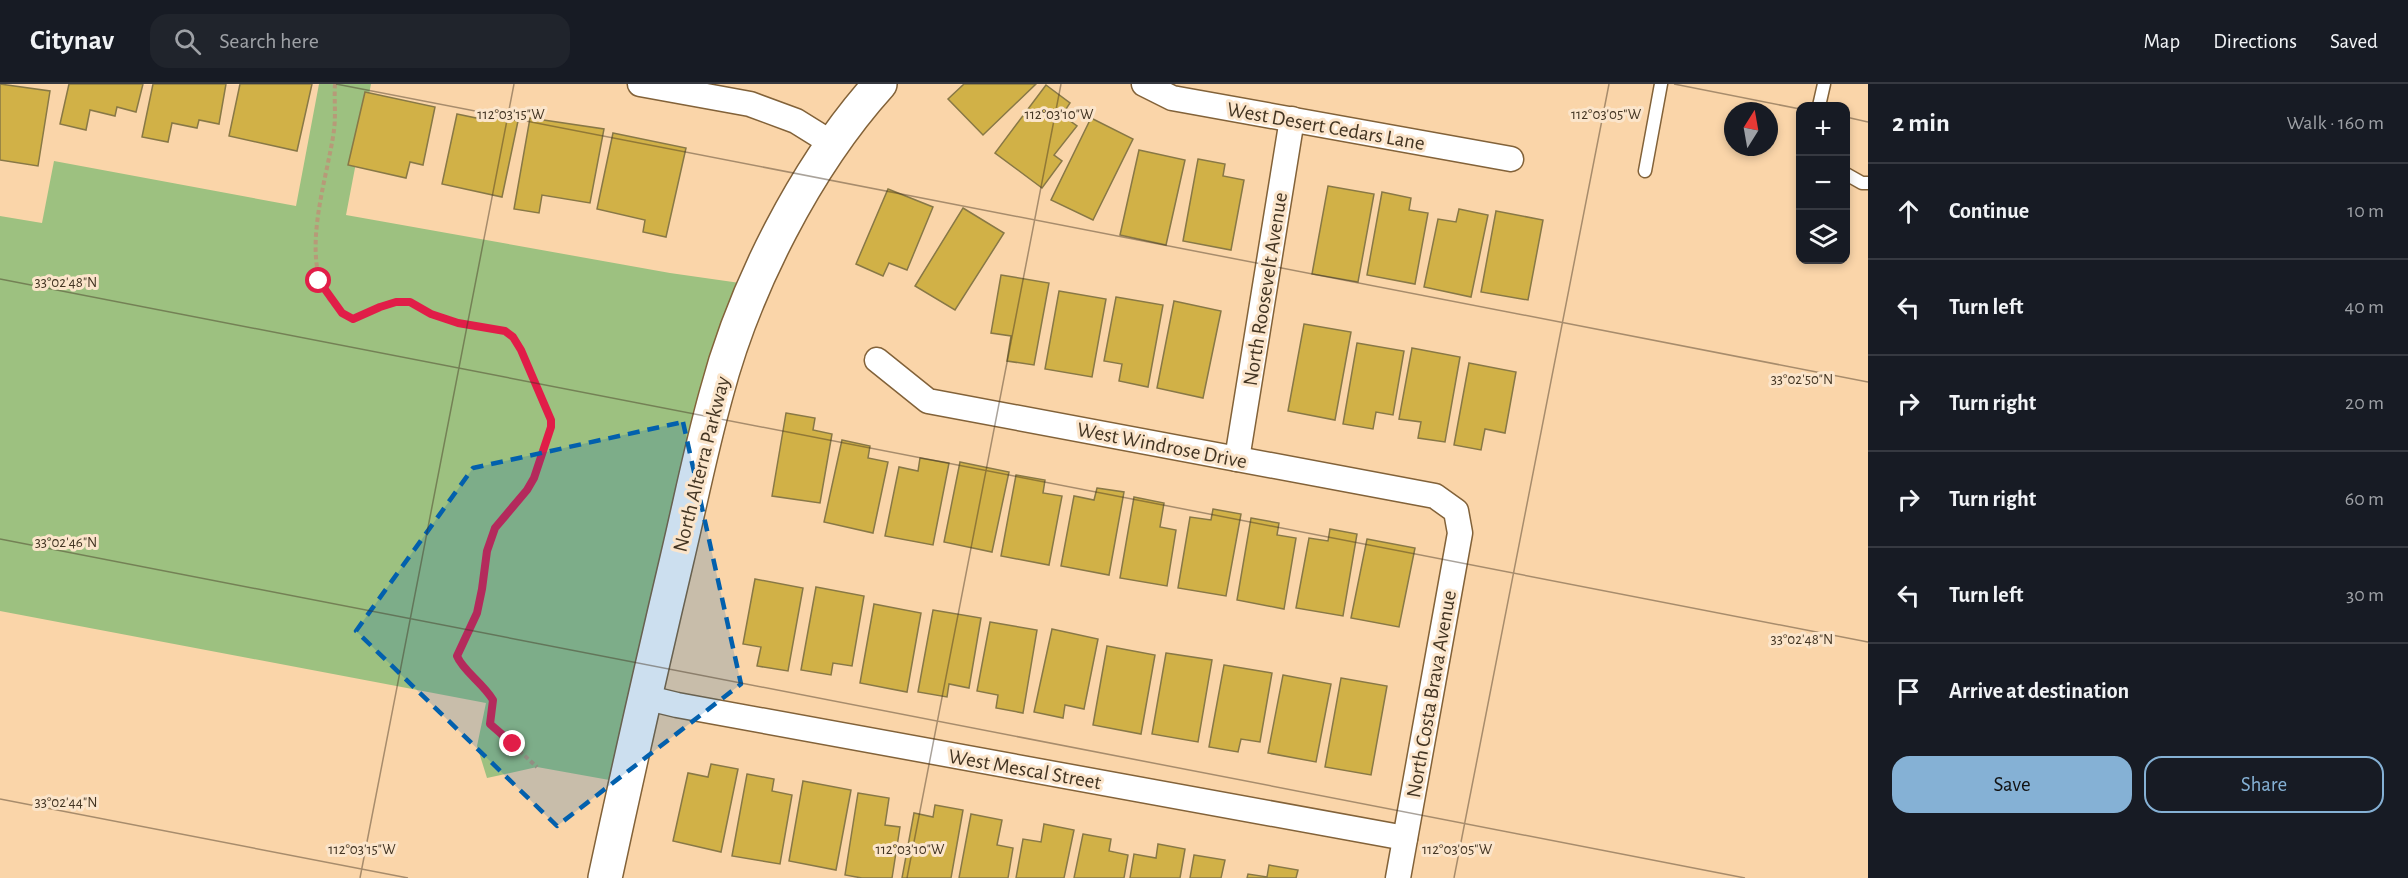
<!DOCTYPE html>
<meta charset="utf-8">
<style>
:root{--surface:#171b24;--page:#20242c;--text:#f1f3f6;--muted:#9ea1a6;--line:#363941;--accent:#85b1d5}
body{margin:0;font-family:"Alegreya Sans",sans-serif;background:var(--page);color:var(--text)}
.controls{position:absolute;right:18px;top:18px;display:grid;overflow:hidden;border-radius:12px;box-shadow:0 3px 9px #0003}
.controls button{width:54px;height:54px;display:grid;place-items:center;padding:0;border:0;border-bottom:2px solid var(--line);background:var(--surface);color:var(--text);font:30px sans-serif}
.compass{position:absolute;left:1724px;top:18px;width:54px;height:54px;border-radius:50%;background:var(--surface);box-shadow:0 3px 9px #0003;rotate:11deg}
.stop{position:absolute;width:18px;height:18px;margin:-14px;border:4px solid #e11d48;border-radius:50%;background:#fff}
.stop.end{background:#e11d48;border-color:#fff;box-shadow:0 2px 6px #0008}
.list{margin:0;padding:0;list-style:none}
h2{display:flex;justify-content:space-between;align-items:center;height:78px;margin:0;padding:0 24px;font-size:26px}
h2 small{font-size:20px;font-weight:400;color:var(--muted)}
.list li{display:grid;grid-template-columns:39px 1fr auto;gap:18px;align-items:center;box-sizing:border-box;height:96px;padding:0 24px;border-top:2px solid var(--line)}
.list b{display:block;font-size:22px;white-space:nowrap}
.list em{font-size:20px;font-style:normal;color:var(--muted)}
.actions{display:flex;gap:12px;padding:18px 24px}
.actions a{flex:1;padding:14px 0;border:2px solid var(--accent);border-radius:18px;text-align:center;font-size:21px;color:var(--accent)}
.actions .main{background:var(--accent);color:#111}
.icon{flex:none;width:33px;height:33px;fill:none;stroke:currentColor;stroke-width:2;stroke-linecap:round;stroke-linejoin:round}
.map{position:relative;flex:none;width:1868px;height:794px;overflow:hidden}
header{display:flex;align-items:center;gap:36px;box-sizing:border-box;height:84px;padding:0 30px;background:var(--surface);border-bottom:2px solid var(--line)}
header strong{font-size:28px}
nav{display:flex;gap:33px;margin-inline-start:auto;font-size:21px}
.search{width:420px;height:54px;background:var(--page);display:flex;align-items:center;gap:15px;box-sizing:border-box;padding:0 21px;border-radius:18px;color:var(--muted);font-size:22px}
main{display:flex}
aside{flex:1;background:var(--surface)}
.map>svg:first-child{display:block}
.green{fill:#9dc180}
.building{fill:#d1b147;stroke:#887846;stroke-width:1.5}
.lines{fill:none;stroke-linecap:round;stroke-linejoin:round}
.lane-casing{stroke:#826239;stroke-width:15}
.street-casing{stroke:#826239;stroke-width:27}
.secondary-casing{stroke:#826239;stroke-width:36}
.path{stroke:#b79a78;stroke-width:4;stroke-dasharray:4.5 3;stroke-linecap:butt}
.lane{stroke:#fff;stroke-width:12}
.street{stroke:#fff;stroke-width:24}
.secondary{stroke:#fff;stroke-width:33}
.route{stroke:#e11d48;stroke-width:8}
.marked{fill:#0260ad;fill-opacity:0.2;stroke:#0260ad;stroke-width:4.5;stroke-dasharray:12 8;stroke-linejoin:round}
.ticks{fill:none;stroke:#423422;stroke-width:1.5;stroke-opacity:0.45}
.labels{text-anchor:middle;stroke-width:6;stroke-linejoin:round;paint-order:stroke}
.street-label{font-size:21px;fill:#423422;stroke:#fbe5cb}
.ticks-label{font-size:15px;text-anchor:middle;fill:#423422;stroke:#fbe5cb;stroke-width:6;stroke-linejoin:round;paint-order:stroke}
</style>
<header>
<strong>Citynav</strong>
<div class="search"><svg class="icon" aria-label="search" viewBox="0 0 24 24"><circle cx="10" cy="10" r="6"/><path d="M15 15l6 6"/></svg>Search here</div>
<nav><a>Map</a><a>Directions</a><a>Saved</a></nav>
</header>
<main>
<div class="map">
<svg width="1868" height="794" viewBox="0 0 1868 794">
<rect width="100%" height="100%" fill="#fad5a9"/>
<polygon class="green" points="319,0 371,0 346,131 670,189 754,201 626,699 537,683 487,694 477,662 486,619 0,527 0,132 42,139 54,77 296,122"/>
<g class="building">
<polygon points="0,0 50,7 38,82 0,76"/>
<polygon points="69,0 143,0 136,28 117,23 115,32 90,26 86,46 60,40"/>
<polygon points="153,0 226,0 219,40 199,36 197,44 172,39 168,58 142,53"/>
<polygon points="240,0 312,0 297,67 229,52"/>
<polygon points="964,0 1036,0 983,51 948,15"/>
<polygon points="1046,1 1070,19 1062,31 1077,42 1054,71 1062,77 1042,104 995,69"/>
<polygon points="365,8 435,23 423,81 410,78 406,94 348,81"/>
<polygon points="457,30 486,36 487,30 518,37 502,113 442,100"/>
<polygon points="530,34 604,45 590,119 542,111 539,129 514,125"/>
<polygon points="1091,34 1133,55 1093,136 1051,116"/>
<polygon points="613,49 686,64 666,153 643,148 645,136 597,125"/>
<polygon points="1139,66 1185,76 1166,161 1120,151"/>
<polygon points="1198,75 1225,80 1223,92 1244,96 1231,166 1183,157"/>
<polygon points="1328,102 1374,110 1358,198 1312,190"/>
<polygon points="888,105 933,123 907,186 889,179 883,192 856,180"/>
<polygon points="1382,108 1411,114 1409,126 1428,129 1415,200 1367,191"/>
<polygon points="963,124 1004,149 955,226 915,202"/>
<polygon points="1459,125 1488,131 1471,213 1424,203 1438,135 1456,138"/>
<polygon points="1496,127 1543,136 1528,216 1481,208"/>
<polygon points="1001,191 1049,199 1034,281 1007,277 1011,252 991,249"/>
<polygon points="1059,207 1106,215 1092,293 1045,285"/>
<polygon points="1116,213 1163,221 1148,303 1119,297 1122,280 1104,277"/>
<polygon points="1174,217 1221,227 1203,314 1157,304"/>
<polygon points="1304,240 1351,248 1335,336 1288,327"/>
<polygon points="1357,259 1404,267 1393,331 1376,328 1373,345 1343,340"/>
<polygon points="1412,264 1460,273 1445,358 1418,354 1421,338 1399,335"/>
<polygon points="1469,279 1516,288 1505,349 1485,345 1481,366 1454,361"/>
<polygon points="786,329 815,334 813,346 832,350 820,419 772,412"/>
<polygon points="842,356 870,362 868,374 888,378 873,449 824,438"/>
<polygon points="920,374 949,379 933,461 885,452 899,383 918,387"/>
<polygon points="960,378 1009,388 992,468 944,458"/>
<polygon points="1016,391 1045,396 1043,409 1062,412 1049,481 1001,472"/>
<polygon points="1097,404 1124,408 1109,491 1061,482 1074,412 1094,416"/>
<polygon points="1134,413 1164,419 1160,443 1176,446 1167,502 1120,494"/>
<polygon points="1213,425 1241,430 1226,512 1178,504 1190,433 1211,436"/>
<polygon points="1251,434 1279,439 1277,451 1296,454 1284,525 1237,516"/>
<polygon points="1330,445 1357,450 1343,532 1296,524 1309,454 1328,457"/>
<polygon points="1367,455 1415,464 1399,543 1351,534"/>
<polygon points="755,495 803,504 788,587 757,582 761,563 743,560"/>
<polygon points="816,503 864,512 852,582 833,579 831,591 801,586"/>
<polygon points="874,520 921,529 907,608 860,599"/>
<polygon points="933,526 981,534 969,604 949,600 947,613 918,608"/>
<polygon points="990,538 1037,546 1023,629 996,624 998,611 977,607"/>
<polygon points="1052,545 1098,555 1084,625 1065,621 1063,634 1034,628"/>
<polygon points="1107,562 1155,571 1141,650 1093,641"/>
<polygon points="1166,569 1212,576 1198,658 1152,650"/>
<polygon points="1224,581 1272,589 1260,658 1241,655 1238,668 1209,663"/>
<polygon points="1283,591 1331,600 1316,678 1268,669"/>
<polygon points="1341,594 1387,602 1371,691 1325,683"/>
<polygon points="711,680 738,685 721,768 673,757 688,689 708,693"/>
<polygon points="747,690 774,695 772,707 792,711 780,780 732,772"/>
<polygon points="803,697 851,706 836,786 789,777"/>
<polygon points="858,709 889,714 885,741 900,743 892,794 862,794 845,791"/>
<polygon points="935,721 963,726 951,794 902,794 914,729 933,733"/>
<polygon points="971,730 1002,736 997,761 1013,764 1008,794 959,794"/>
<polygon points="1044,740 1074,746 1064,794 1016,794 1023,755 1041,758"/>
<polygon points="1083,750 1111,755 1109,767 1128,771 1124,794 1074,794"/>
<polygon points="1158,760 1185,765 1180,794 1130,794 1134,770 1156,774"/>
<polygon points="1194,771 1225,776 1221,794 1190,794"/>
<polygon points="1269,781 1298,786 1296,794 1247,794 1248,790 1267,793"/>
</g>
<g class="lines">
<defs>
<g id="lane">
<polyline points="1819,22 1824,0"/>
<polyline points="1645,87 1661,0"/>
<polyline points="1846,90 1862,99 1868,99"/>
</g>
<g id="street">
<polyline points="640,0 750,20 796,37 833,60"/>
<polyline points="1144,0 1172,14 1511,75"/>
<polyline points="877,276 928,317 1435,412 1456,427 1460,449 1398,794"/>
<polyline points="1237,375 1292,35"/>
<polyline points="644,613 677,621 1405,754"/>
</g>
<path id="secondary" d="M605 794C628 687 652 581 677 475 690 420 701 365 716 311 744 204 806 82 880 0"/>
</defs>
<use href="#lane" class="lane-casing"/>
<use href="#street" class="street-casing"/>
<use href="#secondary" class="secondary-casing"/>
<path class="path" d="M335 0C334 15 336 31 334 46 327 101 287 203 353 235L379 223 396 218H410L431 230 458 239 505 247 513 253 521 266 551 336V343L534 394 527 406 495 444 487 467 482 505 476 529 457 572C463 587 483 599 493 616L490 640 537 683"/>
<use href="#lane" class="lane"/>
<use href="#street" class="street"/>
<use href="#secondary" class="secondary"/>
</g>
<g class="lines">
<path class="route" d="M319 197 342 229 353 235 380 223 396 218H410L431 230 458 239 505 247 513 253 521 266 551 336V343L534 394 527 406 495 444 487 467 482 505 477 529 457 572C463 587 483 599 493 616L490 640 513 660"/>
</g>
<path class="marked" d="M683 338 741 600 557 742 356 547 473 384Z"/>
<path class="ticks" d="M336 0 1868 298M1674 0 1800 25M1846 33 1868 38M0 195 1868 558M0 455 1745 794M0 715 408 794M360 794 514 0M907 794 1061 0M1454 794 1609 0"/>
<g class="labels">
<g class="street-label">
<text transform="translate(1326 42) rotate(10)" y="7">West Desert Cedars Lane</text>
<text transform="translate(1265 205) rotate(-81)" y="7">North Roosevelt Avenue</text>
<text transform="translate(1162 361) rotate(11)" y="7">West Windrose Drive</text>
<text transform="translate(701 380) rotate(-76)" y="7">North Alterra Parkway</text>
<text transform="translate(1431 610) rotate(-80)" y="7">North Costa Brava Avenue</text>
<text transform="translate(1025 685) rotate(10)" y="7">West Mescal Street</text>
</g>
</g>
<g class="ticks-label">
<text x="511" y="35">112°03'15"W</text>
<text x="1059" y="35">112°03'10"W</text>
<text x="1606" y="35">112°03'05"W</text>
<text x="66" y="203">33°02'48"N</text>
<text x="1802" y="300">33°02'50"N</text>
<text x="66" y="463">33°02'46"N</text>
<text x="1802" y="560">33°02'48"N</text>
<text x="66" y="723">33°02'44"N</text>
<text x="362" y="770">112°03'15"W</text>
<text x="910" y="770">112°03'10"W</text>
<text x="1457" y="770">112°03'05"W</text>
</g>
</svg>
<div class="controls">
<button>+</button>
<button>−</button>
<button><svg class="icon" aria-label="layers" viewBox="0 0 24 24"><path d="M12 4l9 5-9 5-9-5zM3 14l9 5 9-5"/></svg></button>
</div>
<svg class="compass" viewBox="-18 -18 36 36"><path d="M0-13l5 13h-10z" fill="#e53935"/><path d="M0 13l5-13h-10z" fill="#9ea1a6"/></svg>
<div class="stop" style="left:319px;top:197px"></div>
<div class="stop end" style="left:513px;top:660px"></div>
</div>
<aside>
<h2>2 min<small>Walk · 160 m</small></h2>
<ul class="list">
<li><svg class="icon" aria-label="ahead" viewBox="0 0 24 24"><path d="M12 20V5M6 11l6-6 6 6"/></svg><div><b>Continue</b></div><em>10 m</em></li>
<li><svg class="icon" aria-label="left" viewBox="0 0 24 24"><path d="M17 20v-9H6M10 6l-5 5 5 5"/></svg><div><b>Turn left</b></div><em>40 m</em></li>
<li><svg class="icon" aria-label="right" viewBox="0 0 24 24"><path d="M7 20v-9h11M14 6l5 5-5 5"/></svg><div><b>Turn right</b></div><em>20 m</em></li>
<li><svg class="icon" aria-label="right" viewBox="0 0 24 24"><path d="M7 20v-9h11M14 6l5 5-5 5"/></svg><div><b>Turn right</b></div><em>60 m</em></li>
<li><svg class="icon" aria-label="left" viewBox="0 0 24 24"><path d="M17 20v-9H6M10 6l-5 5 5 5"/></svg><div><b>Turn left</b></div><em>30 m</em></li>
<li><svg class="icon" aria-label="arrive" viewBox="0 0 24 24"><path d="M6 21V4h12l-3 4 3 4H6"/></svg><div><b>Arrive at destination</b></div></li>
</ul>
<div class="actions"><a class="main">Save</a><a>Share</a></div>
</aside>
</main>
